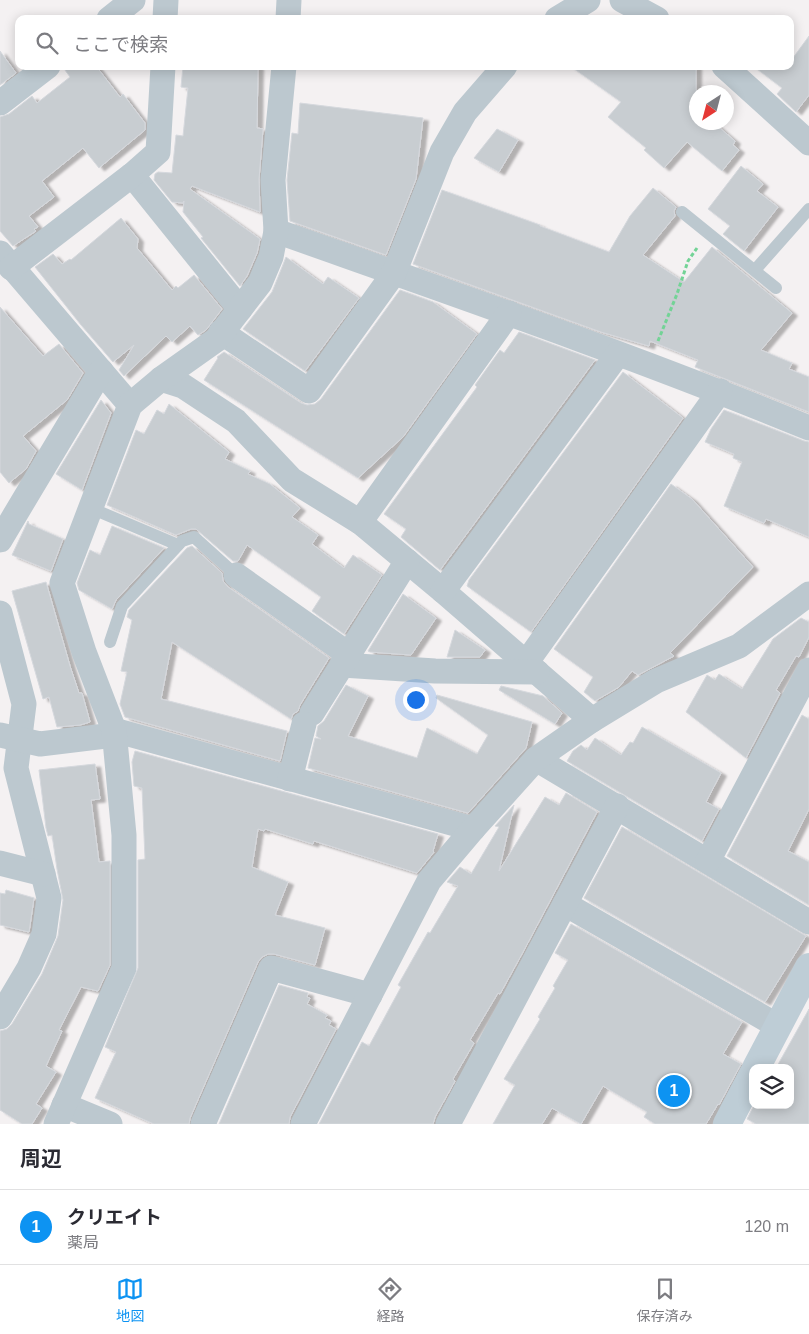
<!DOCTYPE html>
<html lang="ja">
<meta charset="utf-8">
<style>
:root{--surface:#fff;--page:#f7f7f7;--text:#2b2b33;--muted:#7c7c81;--line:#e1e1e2;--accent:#0d93f2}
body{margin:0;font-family:Arial,"Noto Sans JP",sans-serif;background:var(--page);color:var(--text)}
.controls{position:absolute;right:15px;bottom:15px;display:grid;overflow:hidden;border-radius:10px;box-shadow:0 2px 12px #0003}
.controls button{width:45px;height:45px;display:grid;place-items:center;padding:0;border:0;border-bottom:1px solid var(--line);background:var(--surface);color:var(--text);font:25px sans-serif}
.compass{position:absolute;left:689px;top:85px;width:45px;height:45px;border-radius:50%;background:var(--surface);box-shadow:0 2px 12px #0003;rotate:216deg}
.you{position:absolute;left:415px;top:699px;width:18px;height:18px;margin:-12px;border:4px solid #fff;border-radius:50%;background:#1a73e8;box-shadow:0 0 0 8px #1a73e833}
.badge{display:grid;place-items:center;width:32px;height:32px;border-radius:50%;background:var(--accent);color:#fff;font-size:16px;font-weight:700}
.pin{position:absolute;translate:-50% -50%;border:2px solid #fff;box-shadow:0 1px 5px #0006}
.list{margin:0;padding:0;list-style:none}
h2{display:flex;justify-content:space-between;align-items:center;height:65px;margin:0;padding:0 20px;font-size:21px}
h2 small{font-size:16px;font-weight:400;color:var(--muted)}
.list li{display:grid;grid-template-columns:32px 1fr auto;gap:15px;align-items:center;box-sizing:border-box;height:75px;padding:0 20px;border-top:1px solid var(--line)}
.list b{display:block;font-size:19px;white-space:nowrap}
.list p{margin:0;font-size:16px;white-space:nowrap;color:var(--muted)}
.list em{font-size:16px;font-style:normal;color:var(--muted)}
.icon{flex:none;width:28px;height:28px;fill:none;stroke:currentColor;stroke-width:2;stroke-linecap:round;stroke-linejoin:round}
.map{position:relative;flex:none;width:809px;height:1124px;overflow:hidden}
.search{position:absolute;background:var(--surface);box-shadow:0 2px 12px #0003;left:15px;right:15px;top:15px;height:55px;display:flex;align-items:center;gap:12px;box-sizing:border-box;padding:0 18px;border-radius:10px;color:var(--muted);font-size:19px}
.sheet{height:140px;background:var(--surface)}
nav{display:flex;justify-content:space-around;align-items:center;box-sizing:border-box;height:70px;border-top:1px solid var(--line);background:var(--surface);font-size:14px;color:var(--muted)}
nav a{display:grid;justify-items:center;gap:2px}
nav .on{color:var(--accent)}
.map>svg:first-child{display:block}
.building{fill:#c8cdd1;stroke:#d5d8dd;filter:url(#shadow)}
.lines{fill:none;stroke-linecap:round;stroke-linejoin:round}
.path{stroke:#73d396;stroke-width:3;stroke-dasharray:4 2.5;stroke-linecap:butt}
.lane{stroke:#bcc8cf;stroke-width:12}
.street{stroke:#bcc8cf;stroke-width:25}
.secondary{stroke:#becdd6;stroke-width:28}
</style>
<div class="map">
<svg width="809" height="1124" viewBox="0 0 809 1124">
<defs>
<filter id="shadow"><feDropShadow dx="5.5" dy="3" stdDeviation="1" flood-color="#0004"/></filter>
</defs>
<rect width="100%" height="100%" fill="#f4f1f2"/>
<g class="building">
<polygon points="809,36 809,95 796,112 777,94 782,88 753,66 790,66 790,62"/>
<polygon points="0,51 16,73 0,85"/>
<polygon points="62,66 96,66 120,97 123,94 145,123 145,130 99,168 83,148 42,181 54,197 29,216 38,227 34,229 36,231 13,246 0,231 0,117 9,114 32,96 37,103 70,77"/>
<polygon points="183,66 258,66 257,128 263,129 259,179 260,212 192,186 190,189 260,239 257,253 247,276 240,286 201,238 203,237 183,212 184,201 183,203 172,202 154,180 155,174 158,172 172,173 176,135 183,136 188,88 181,87"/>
<polygon points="570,66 696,66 696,90 700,92 696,92 696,122 713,122 735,141 733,145 739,150 722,171 687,142 664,168 644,150 646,148 608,117 621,102"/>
<polygon points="300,103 423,118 416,179 386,255 290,221 287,180 292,133 298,134"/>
<polygon points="497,129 518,140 499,172 474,158"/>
<polygon points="741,166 763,184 757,191 778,207 744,251 723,234 730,226 708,209"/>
<polygon points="653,188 676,207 674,211 675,216 643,255 684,282 712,247 792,313 761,350 792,363 789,369 809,377 809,412 695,367 698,360 650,341 649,346 601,332 413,264 442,190 540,225 540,226 609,252 630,216"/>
<polygon points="121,218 138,239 137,248 172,290 176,286 178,288 194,275 222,309 206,330 198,335 190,326 172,342 166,336 124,376 119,370 134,345 113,362 81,325 35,267 53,254 62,264 70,259 71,260"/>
<polygon points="286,257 323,284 328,277 359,298 305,371 243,329 272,292"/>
<polygon points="400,290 433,302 477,334 403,437 358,478 204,380 218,358 217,357 224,352 301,403 307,405 315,404 321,399"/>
<polygon points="0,307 43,356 59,344 83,373 67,400 23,436 36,451 26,469 9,483 0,472"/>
<polygon points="519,332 595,360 440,570 401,537 406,529 384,514 477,387 475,385 500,350 504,353"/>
<polygon points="623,372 683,418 531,632 467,586 469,580"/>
<polygon points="101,400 111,413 82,490 56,474"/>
<polygon points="169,404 229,452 225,459 250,471 248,474 270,484 300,508 292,517 318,535 312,544 344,568 353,555 382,575 344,634 312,611 321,597 247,545 238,561 233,561 196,529 191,529 176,535 107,505 136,430 144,434 157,410 164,414"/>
<polygon points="724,410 804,441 809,442 809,537 766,519 764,523 724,506 742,462 733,458 734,454 705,442 711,429"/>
<polygon points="671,484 692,499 753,567 670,653 674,656 638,675 632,671 619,687 595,701 584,692 593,677 554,649"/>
<polygon points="28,521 29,524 63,539 51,571 12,555"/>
<polygon points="112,526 164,548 116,600 112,609 79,590 77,583 90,550 100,555"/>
<polygon points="192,546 222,573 223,581 228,587 329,658 300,705 298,711 293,714 291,719 172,642 161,699 287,731 280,761 125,717 120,704 127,672 121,671 132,620 127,617 129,610 187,548"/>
<polygon points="46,582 70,666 79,693 82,693 90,722 80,725 57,727 49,697 43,699 12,591"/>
<polygon points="403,594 436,618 411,655 370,652 368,651"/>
<polygon points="801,618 809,622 809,637 799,657 796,656 776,690 780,693 746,758 686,712 707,675 715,680 719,674 742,689 773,639"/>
<polygon points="455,630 485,650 480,657 447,657"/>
<polygon points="346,685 368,696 348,736 417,758 427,728 477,754 488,735 436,698 437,695 532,722 526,748 468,813 308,768 315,738 321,739 316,736 318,726 324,721"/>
<polygon points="501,686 543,696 562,713 555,724 499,690"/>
<polygon points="802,715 809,719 809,809 788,851 809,862 809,905 727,856"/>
<polygon points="642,727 721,773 706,802 719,809 702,841 567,761 573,751 581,745 587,750 595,738 621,755 630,742 633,743"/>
<polygon points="135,751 438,834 433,851 434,852 417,873 314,841 313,844 265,829 264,831 258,829 252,867 288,882 275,915 325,928 315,965 274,954 268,954 262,957 258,962 190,1118 189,1124 154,1124 95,1098 116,1052 105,1047 138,968 138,860 145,859 142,788 134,786 132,762"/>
<polygon points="95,764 100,799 91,800 99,862 110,861 110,965 98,991 81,987 59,1030 62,1031 46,1066 56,1072 36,1104 42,1108 32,1124 22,1124 0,1110 0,1031 7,1029 12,1024 42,974 58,936 63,900 57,869 52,835 48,836 46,828 39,770"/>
<polygon points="566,793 597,812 523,952 500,994 498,993 470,1040 474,1043 453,1079 455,1081 435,1117 433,1124 319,1124 362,1042 369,1046 401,987 398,985 428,932 430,933 458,886 447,882 460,867 471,874 499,827 495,826 514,805 499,871 545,797 559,805"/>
<polygon points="622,827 806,936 765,1002 584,898"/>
<polygon points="6,890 34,898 29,932 0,925 0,893 5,894"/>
<polygon points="571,924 742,1022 723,1054 741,1064 719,1105 718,1104 706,1124 655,1124 644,1117 647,1112 603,1086 581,1124 552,1108 542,1124 493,1124 515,1085 504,1079 540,1019 538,1017 555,988 553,986 568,960 555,953"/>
<polygon points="279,985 308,993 307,997 310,998 307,1004 327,1015 325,1018 331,1021 329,1025 336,1029 290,1117 289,1124 219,1124"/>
<polygon points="809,1009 809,1124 756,1124 747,1119 754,1105 790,1105 790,1068 776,1068"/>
</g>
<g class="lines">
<polyline class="path" points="658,341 677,294 688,261 697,248"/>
<g class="lane">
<polyline points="682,212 776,288"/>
<polyline points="755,270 809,209"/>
<polyline points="100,512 178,545"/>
<polyline points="110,642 122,606 182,541 194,537 236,575"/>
</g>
<g class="street">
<polyline points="622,0 657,19"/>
<polyline points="109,19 133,0"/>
<polyline points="165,19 166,0"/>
<polyline points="288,19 289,0"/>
<polyline points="557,19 588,0"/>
<polyline points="724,66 809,143"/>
<polyline points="0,103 48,66"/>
<polyline points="132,175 240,309"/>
<path d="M276 231C454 294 634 356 809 428"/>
<polyline points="0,253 130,405"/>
<polyline points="11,268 132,175 158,152 163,66"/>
<polyline points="221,332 309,391 394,273 442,152 465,112 505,66"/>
<polyline points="161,379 183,386 236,421 292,480 360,522 443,591 592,720"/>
<polyline points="360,522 509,313"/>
<polyline points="0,540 101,371"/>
<polyline points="236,575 348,654"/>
<polyline points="443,591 618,354"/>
<polyline points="0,613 24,704 16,768 49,898 44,934 29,968 0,1017"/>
<polyline points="526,663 720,391"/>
<polyline points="342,665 435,671 537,672"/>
<polyline points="312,713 407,561"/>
<polyline points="114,730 473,829"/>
<polyline points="0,735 40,744 114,735"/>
<polyline points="536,759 809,922"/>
<polyline points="290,779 304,724"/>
<polyline points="708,861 809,670"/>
<polyline points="0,863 43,874"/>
<polyline points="565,904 778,1026"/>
<polyline points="64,1105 110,1124"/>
<polyline points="56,1124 124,968 124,835 114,730 84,652 62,583 130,405 161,379 216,340 260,283 271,257 276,231 273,180 284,66"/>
<polyline points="203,1124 271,968 370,995"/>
<polyline points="303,1124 429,881 473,829 536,759 592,720 656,681 739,646 809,594"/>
<polyline points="448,1124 617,806"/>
</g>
<g class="secondary">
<polyline points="756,1068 809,967"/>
<polyline points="727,1124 753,1074"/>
</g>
</g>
</svg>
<div class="controls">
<button><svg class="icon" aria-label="layers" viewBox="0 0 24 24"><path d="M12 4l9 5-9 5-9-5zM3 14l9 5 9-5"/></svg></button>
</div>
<svg class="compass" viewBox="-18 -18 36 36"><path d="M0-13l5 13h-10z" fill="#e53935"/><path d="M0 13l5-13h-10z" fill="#7c7c81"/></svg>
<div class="you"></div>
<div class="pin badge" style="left:674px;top:1091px">1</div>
<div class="search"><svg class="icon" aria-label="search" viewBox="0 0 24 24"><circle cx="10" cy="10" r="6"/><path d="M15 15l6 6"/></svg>ここで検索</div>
</div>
<section class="sheet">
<h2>周辺<small></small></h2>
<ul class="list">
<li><span class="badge">1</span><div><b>クリエイト</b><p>薬局</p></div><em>120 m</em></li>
</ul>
</section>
<nav>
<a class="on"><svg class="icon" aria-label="map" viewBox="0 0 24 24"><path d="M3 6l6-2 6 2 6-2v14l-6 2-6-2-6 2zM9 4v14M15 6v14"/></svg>地図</a>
<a><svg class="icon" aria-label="directions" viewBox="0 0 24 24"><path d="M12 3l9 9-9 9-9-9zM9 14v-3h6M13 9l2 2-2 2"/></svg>経路</a>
<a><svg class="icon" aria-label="saved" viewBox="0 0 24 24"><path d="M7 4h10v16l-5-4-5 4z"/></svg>保存済み</a>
</nav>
